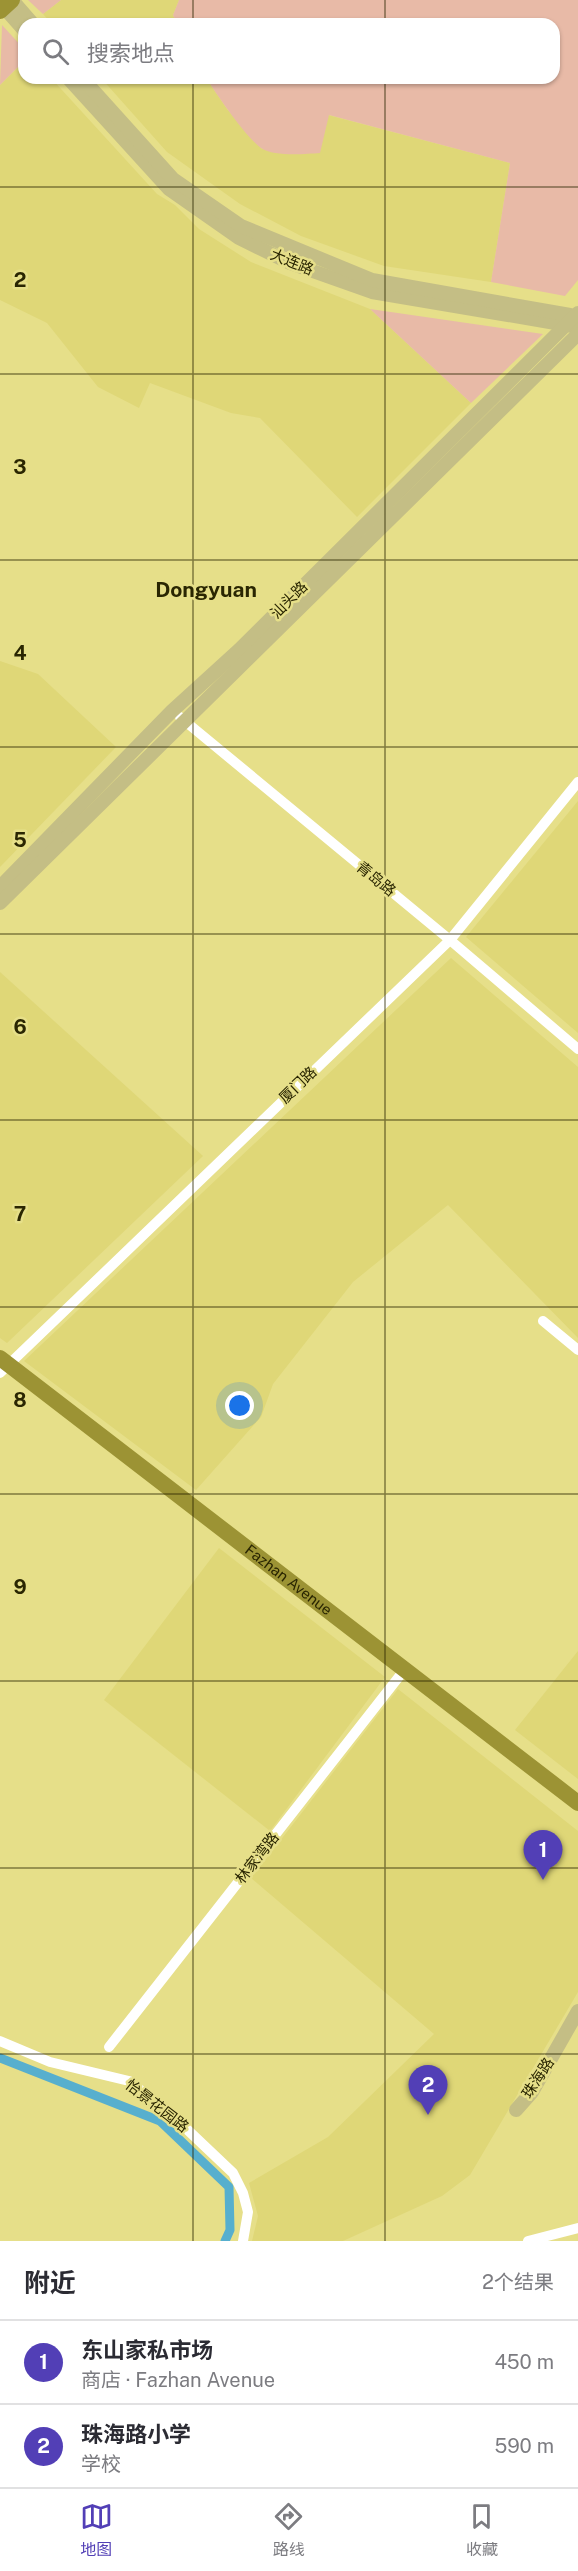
<!DOCTYPE html>
<html lang="zh">
<meta charset="utf-8">
<style>
:root{--surface:#fff;--page:#f7f7f7;--text:#2b2b33;--muted:#7c7c81;--line:#e1e1e2;--accent:#523fb6}
body{margin:0;font-family:"Public Sans","Noto Sans SC",sans-serif;background:var(--page);color:var(--text)}
.you{position:absolute;left:240px;top:1406px;width:21px;height:21px;margin:-15px;border:4px solid #fff;border-radius:50%;background:#1a73e8;box-shadow:0 0 0 9px #1a73e833}
.badge{display:grid;place-items:center;width:39px;height:39px;border-radius:50%;background:var(--accent);color:#fff;font-size:20px;font-weight:700}
.pin{position:absolute;translate:-50% -50px;filter:drop-shadow(0 2px 3px #0008)}
.pin::after{content:'';position:absolute;top:32px;width:21px;height:18px;background:inherit;clip-path:polygon(0 0,100% 0,50% 100%)}
.list{margin:0;padding:0;list-style:none}
h2{display:flex;justify-content:space-between;align-items:center;height:78px;margin:0;padding:0 24px;font-size:26px}
h2 small{font-size:20px;font-weight:400;color:var(--muted)}
.list li{display:grid;grid-template-columns:39px 1fr auto;gap:18px;align-items:center;box-sizing:border-box;height:84px;padding:0 24px;border-top:2px solid var(--line)}
.list b{display:block;font-size:22px;white-space:nowrap}
.list p{margin:0;font-size:20px;white-space:nowrap;color:var(--muted)}
.list em{font-size:20px;font-style:normal;color:var(--muted)}
.icon{flex:none;width:33px;height:33px;fill:none;stroke:currentColor;stroke-width:2;stroke-linecap:round;stroke-linejoin:round}
.map{position:relative;flex:none;width:578px;height:2241px;overflow:hidden}
.search{position:absolute;background:var(--surface);box-shadow:0 2px 4px #0004;left:18px;right:18px;top:18px;height:66px;display:flex;align-items:center;gap:15px;box-sizing:border-box;padding:0 21px;border-radius:18px;color:var(--muted);font-size:22px}
.sheet{height:246px;background:var(--surface)}
nav{display:flex;justify-content:space-around;align-items:center;box-sizing:border-box;height:84px;border-top:2px solid var(--line);background:var(--surface);font-size:16px;color:var(--muted)}
nav a{display:grid;justify-items:center;gap:3px}
nav .on{color:var(--accent)}
.map>svg:first-child{display:block}
.built{fill:#dfd777}
.green{fill:#e8baa7}
.lines{fill:none;stroke-linecap:round;stroke-linejoin:round}
.canal{stroke:#57afce;stroke-width:9}
.minor{stroke:#fff;stroke-width:10}
.major{stroke:#c4be85;stroke-width:14}
.highway{stroke:#9c9334;stroke-width:16}
.grid{fill:none;stroke:#2a2602;stroke-width:1.5;stroke-opacity:0.55}
.labels{text-anchor:middle;stroke-width:5;stroke-linejoin:round;paint-order:stroke}
.street-label{font-size:15px;fill:#2a2602;stroke:#e6df89}
.district-label{font-size:21px;font-weight:bold;fill:#2a2602;stroke:#e6df89}
.grid-label{font-size:20px;text-anchor:middle;font-weight:bold;fill:#2a2602;stroke:#e6df89;stroke-width:5;stroke-linejoin:round;paint-order:stroke}
</style>
<div class="map">
<svg width="578" height="2241" viewBox="0 0 578 2241">
<rect width="100%" height="100%" fill="#e6df89"/>
<g class="built">
<polygon points="61,0 179,0 173,15 177,24 52,24 43,14"/>
<polygon points="24,61 24,78 51,78 157,194 175,205 199,229 251,262 370,309 471,403 357,517 260,418 231,413 150,383 139,408 98,387 47,323 0,300 0,85"/>
<polygon points="101,78 206,78 227,109 262,149 328,115 510,163 491,282 384,266 301,236 240,204 167,152"/>
<polygon points="0,661 38,674 116,747 0,867"/>
<polygon points="578,801 578,1033 466,937"/>
<polygon points="451,958 578,1067 578,1338 448,1205 353,1282 273,1384 261,1417 196,1490 24,1361"/>
<polygon points="0,972 203,1156 7,1343 0,1338"/>
<polygon points="219,1548 385,1677 270,1831 104,1700"/>
<polygon points="578,1651 578,1779 515,1730"/>
<polygon points="398,1689 578,1831 578,1992 470,2175 442,2196 343,2241 252,2241 258,2216 249,2183 328,2137 434,2034 251,1878"/>
</g>
<g class="green">
<polygon points="28,0 61,0 43,14"/>
<path d="M179 0H578V280L565 296 491 282 510 163 329 115 320 153C305 154 274 157 261 148 244 135 218 96 206 78H554V24H177L173 15Z"/>
<polygon points="2,25 24,49 24,61 0,85"/>
<polygon points="370,309 543,334 471,403"/>
</g>
<g class="lines">
<polyline class="canal" points="0,2058 160,2121 229,2187 230,2230 225,2241"/>
<g class="minor">
<polyline points="180,717 450,940 578,1049"/>
<polyline points="543,1321 578,1350"/>
<polyline points="0,1373 450,940 578,782"/>
<polyline points="0,2041 50,2062 129,2081 174,2117 233,2173 243,2193 248,2212 243,2241"/>
<polyline points="109,2047 405,1669"/>
<polyline points="528,2241 578,2228"/>
</g>
<g class="major">
<polyline points="12,0 33,24"/>
<polyline points="0,3 24,30"/>
<polyline points="68,78 169,189 239,238 290,263 372,292 573,326"/>
<polyline points="82,78 173,179 241,226 372,280 570,315"/>
<polyline points="0,887 172,711 239,650 578,313"/>
<polyline points="0,903 578,334"/>
<polyline points="516,2110 532,2092 578,2011"/>
</g>
<g class="highway">
<polyline points="0,11 12,0"/>
<path id="s1" d="M0 1358 578 1803"/>
</g>
</g>
<path class="grid" d="M193 0V24M385 0V24M193 78V2241M385 78V2241M0 187H578M0 374H578M0 560H578M0 747H578M0 934H578M0 1120H578M0 1307H578M0 1494H578M0 1681H578M0 1868H578M0 2054H578"/>
<g class="labels">
<g class="street-label">
<text transform="translate(292 262) rotate(22)" y="5">大连路</text>
<text transform="translate(289 600) rotate(-45)" y="5">汕头路</text>
<text transform="translate(376 879) rotate(39)" y="5">青岛路</text>
<text transform="translate(298 1085) rotate(-44)" y="5">厦门路</text>
<text dy="5" stroke="none"><textPath href="#s1" startOffset="364">Fazhan Avenue</textPath></text>
<text transform="translate(257 1858) rotate(-52)" y="5">林家湾路</text>
<text transform="translate(538 2078) rotate(-57)" y="5">珠海路</text>
<text transform="translate(157 2106) rotate(38)" y="5">怡景花园路</text>
</g>
<g class="district-label">
<text x="206" y="597">Dongyuan</text>
</g>
</g>
<g class="grid-label">
<text x="20" y="287">2</text>
<text x="20" y="474">3</text>
<text x="20" y="660">4</text>
<text x="20" y="847">5</text>
<text x="20" y="1034">6</text>
<text x="20" y="1221">7</text>
<text x="20" y="1407">8</text>
<text x="20" y="1594">9</text>
</g>
</svg>
<div class="you"></div>
<div class="pin badge" style="left:543px;top:1880px">1</div>
<div class="pin badge" style="left:428px;top:2115px">2</div>
<div class="search"><svg class="icon" aria-label="search" viewBox="0 0 24 24"><circle cx="10" cy="10" r="6"/><path d="M15 15l6 6"/></svg>搜索地点</div>
</div>
<section class="sheet">
<h2>附近<small>2个结果</small></h2>
<ul class="list">
<li><span class="badge">1</span><div><b>东山家私市场</b><p>商店 · Fazhan Avenue</p></div><em>450 m</em></li>
<li><span class="badge">2</span><div><b>珠海路小学</b><p>学校</p></div><em>590 m</em></li>
</ul>
</section>
<nav>
<a class="on"><svg class="icon" aria-label="map" viewBox="0 0 24 24"><path d="M3 6l6-2 6 2 6-2v14l-6 2-6-2-6 2zM9 4v14M15 6v14"/></svg>地图</a>
<a><svg class="icon" aria-label="directions" viewBox="0 0 24 24"><path d="M12 3l9 9-9 9-9-9zM9 14v-3h6M13 9l2 2-2 2"/></svg>路线</a>
<a><svg class="icon" aria-label="saved" viewBox="0 0 24 24"><path d="M7 4h10v16l-5-4-5 4z"/></svg>收藏</a>
</nav>
